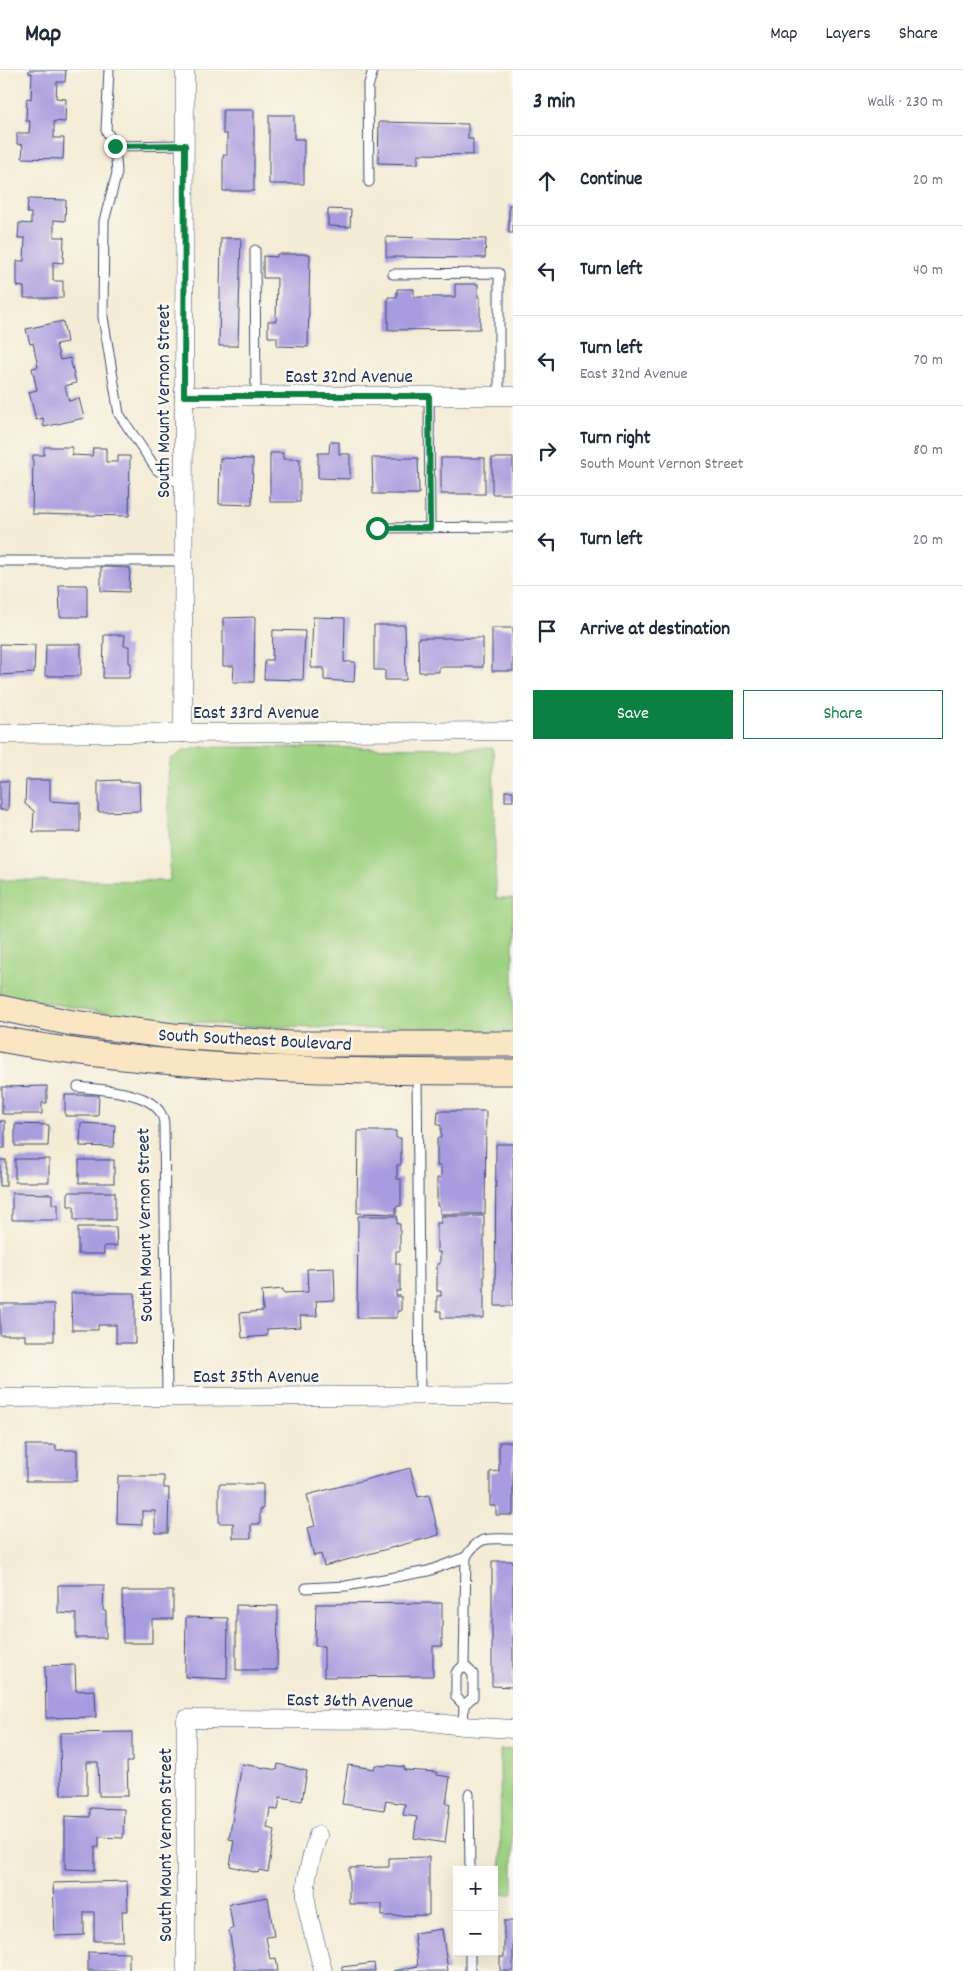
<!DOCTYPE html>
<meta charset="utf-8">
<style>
:root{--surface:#fff;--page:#f6f6f7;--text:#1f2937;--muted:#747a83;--line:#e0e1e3;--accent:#0b8043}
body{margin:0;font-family:Dekko,sans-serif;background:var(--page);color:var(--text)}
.controls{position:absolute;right:15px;bottom:15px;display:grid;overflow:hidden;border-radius:0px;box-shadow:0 5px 20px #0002}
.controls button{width:45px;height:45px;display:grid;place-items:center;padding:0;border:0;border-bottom:1px solid var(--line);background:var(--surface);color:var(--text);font:25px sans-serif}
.stop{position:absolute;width:15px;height:15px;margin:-11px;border:4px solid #0b8043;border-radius:50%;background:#fff}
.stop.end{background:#0b8043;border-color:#fff;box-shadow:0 1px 5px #0008}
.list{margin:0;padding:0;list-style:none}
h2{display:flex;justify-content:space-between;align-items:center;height:65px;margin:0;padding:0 20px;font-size:21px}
h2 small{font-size:16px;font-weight:400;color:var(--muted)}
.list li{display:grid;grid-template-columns:32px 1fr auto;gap:15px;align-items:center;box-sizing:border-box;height:90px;padding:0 20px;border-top:1px solid var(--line)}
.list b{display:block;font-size:19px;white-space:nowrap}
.list p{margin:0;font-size:16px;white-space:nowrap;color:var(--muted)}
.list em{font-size:16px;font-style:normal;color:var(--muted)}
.actions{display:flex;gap:10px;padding:15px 20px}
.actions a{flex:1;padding:11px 0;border:1px solid var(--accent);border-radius:0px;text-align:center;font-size:18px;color:var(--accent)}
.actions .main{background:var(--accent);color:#fff}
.icon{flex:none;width:28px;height:28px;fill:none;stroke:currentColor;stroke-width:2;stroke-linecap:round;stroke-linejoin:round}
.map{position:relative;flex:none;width:513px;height:1901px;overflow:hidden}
header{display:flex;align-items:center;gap:30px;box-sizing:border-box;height:70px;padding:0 25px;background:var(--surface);border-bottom:1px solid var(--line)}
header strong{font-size:24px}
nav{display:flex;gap:28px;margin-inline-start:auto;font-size:18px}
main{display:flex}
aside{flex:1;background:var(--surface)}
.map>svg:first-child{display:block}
.green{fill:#9ed181;stroke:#5c8070}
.building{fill:#a99bdf}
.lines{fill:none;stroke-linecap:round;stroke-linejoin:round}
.lane-casing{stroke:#3c4b70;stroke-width:11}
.street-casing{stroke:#3c4b70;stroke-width:19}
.secondary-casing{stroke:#3c4b70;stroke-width:27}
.lane{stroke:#fff;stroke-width:9}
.street{stroke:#fff;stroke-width:18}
.secondary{stroke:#fbe6c3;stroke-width:25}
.route{stroke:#0b8043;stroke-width:6}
.labels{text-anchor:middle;stroke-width:5;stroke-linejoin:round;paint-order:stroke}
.street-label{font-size:19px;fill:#1b2f5e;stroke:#fbf7ec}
</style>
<header>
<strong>Map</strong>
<nav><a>Map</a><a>Layers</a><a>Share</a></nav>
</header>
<main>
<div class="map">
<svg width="513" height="1901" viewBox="0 0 513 1901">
<rect width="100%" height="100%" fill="#fbf7ec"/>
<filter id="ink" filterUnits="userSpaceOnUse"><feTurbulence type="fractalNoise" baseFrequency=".02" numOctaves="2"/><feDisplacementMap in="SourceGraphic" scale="10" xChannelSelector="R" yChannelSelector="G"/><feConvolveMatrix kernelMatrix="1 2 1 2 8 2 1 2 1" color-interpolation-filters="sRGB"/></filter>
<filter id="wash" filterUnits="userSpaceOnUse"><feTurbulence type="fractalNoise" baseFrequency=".0096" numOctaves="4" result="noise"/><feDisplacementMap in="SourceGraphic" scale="20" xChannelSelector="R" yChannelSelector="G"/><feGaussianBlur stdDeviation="1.12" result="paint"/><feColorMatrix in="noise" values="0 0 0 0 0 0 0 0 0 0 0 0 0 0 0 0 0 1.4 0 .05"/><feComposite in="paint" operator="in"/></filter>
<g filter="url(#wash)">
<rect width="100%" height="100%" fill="#f4ecd6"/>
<g class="green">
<polygon points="202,677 493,678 496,828 513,828 513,962 236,956 101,942 0,925 0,810 170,811 168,704 171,689 184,681"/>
<polygon points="513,1679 513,1824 501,1824 500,1680"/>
</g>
<g id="blocks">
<g class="building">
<polygon points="29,0 66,0 65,12 57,12 56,28 66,29 65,52 54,51 54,68 64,68 63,89 22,88 23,75 17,74 17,63 29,63 30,51 26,51 27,28 31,29 32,3 29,3"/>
<polygon points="223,40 254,40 254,121 223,121 223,85 227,85 227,64 223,64"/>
<polygon points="269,45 294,45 294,69 304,69 304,114 269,114"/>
<polygon points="379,52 468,54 468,69 473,69 473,85 418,84 418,94 378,93"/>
<polygon points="28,129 66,130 65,151 54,150 54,167 64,167 63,193 53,192 53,211 63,211 63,228 24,228 24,217 17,216 17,191 24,191 25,168 18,168 19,153 31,154 31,143 27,143"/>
<rect x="509" y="135" width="4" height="28"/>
<polygon points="328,139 351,140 350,157 328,156"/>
<polygon points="386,167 486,169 485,188 386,187"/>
<polygon points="221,168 241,168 238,276 219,276"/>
<polygon points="277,184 310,184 308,277 277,276 277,267 268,267 268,251 276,251 277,208 263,208 263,186 277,187"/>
<polygon points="455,214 478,214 478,227 480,227 480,259 388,260 388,227 397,227 397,219 414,219 414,227 455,227"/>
<polygon points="63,251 67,272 56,274 60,290 70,288 76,313 65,316 69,331 79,328 84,348 44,357 43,348 36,350 29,322 37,320 32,298 38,297 33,273 30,274 26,259"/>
<polygon points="330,372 339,372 339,384 350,384 350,409 318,408 318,383 329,383"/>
<polygon points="44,377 72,377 72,385 92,386 93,378 106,378 106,392 118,392 118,386 130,386 129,446 32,444 33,385 44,385"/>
<polygon points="270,383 283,383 283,389 300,389 300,432 270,432"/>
<polygon points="220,388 253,389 252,435 219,434"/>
<polygon points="372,388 418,388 419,424 373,424"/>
<rect x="441" y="388" width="44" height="36"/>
<rect x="492" y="388" width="21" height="36"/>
<polygon points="101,497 130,498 129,522 101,521"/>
<polygon points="59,515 87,515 87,547 60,547"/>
<polygon points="255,547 254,612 233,612 234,596 223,596 223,548"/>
<polygon points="313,547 345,548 344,592 355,592 354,612 324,610 324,598 311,598"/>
<polygon points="374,555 405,555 406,610 385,610 385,600 374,600"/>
<rect x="492" y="558" width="21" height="43"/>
<polygon points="273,560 305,561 303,610 264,609 265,590 272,590"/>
<polygon points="104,565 125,565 124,576 129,576 129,593 131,593 129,608 103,608"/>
<polygon points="418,568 483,568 483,597 439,597 439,602 419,602"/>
<polygon points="0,574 35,575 34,603 0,605"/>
<polygon points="46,574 81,574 81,606 45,606"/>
<polygon points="26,710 50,710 50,731 80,733 80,762 33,762 34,741 25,734"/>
<polygon points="120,710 120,712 139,712 140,741 98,742 98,711"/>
<polygon points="0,711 9,711 8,740 0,740"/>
<rect x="505" y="721" width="8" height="10"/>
<polygon points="47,1016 47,1033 42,1033 42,1044 2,1044 2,1017"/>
<polygon points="65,1025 99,1025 98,1046 65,1046"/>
<polygon points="438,1041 486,1041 485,1144 440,1144 440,1136 437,1136 437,1108 441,1108 441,1096 437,1096 437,1068 441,1068 441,1055 437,1055"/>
<rect x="0" y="1051" width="5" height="27"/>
<polygon points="81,1053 115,1055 114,1077 80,1076"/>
<polygon points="15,1054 49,1055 48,1076 15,1076"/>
<polygon points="358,1061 396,1061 396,1068 401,1068 401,1095 397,1095 397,1109 401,1109 401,1136 396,1136 396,1144 357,1143"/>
<polygon points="496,1074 513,1074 513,1236 495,1236"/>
<rect x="15" y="1089" width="34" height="23"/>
<rect x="0" y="1090" width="6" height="26"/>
<rect x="79" y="1090" width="35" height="23"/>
<polygon points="68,1122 115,1122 115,1150 74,1150 74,1136 68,1136"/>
<polygon points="12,1123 52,1124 52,1134 58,1134 58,1150 12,1150"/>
<polygon points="358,1146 397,1146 397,1154 400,1154 400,1181 396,1181 396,1194 400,1194 400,1221 396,1221 396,1226 401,1226 401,1241 397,1241 397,1248 357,1248"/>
<polygon points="441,1146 484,1146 484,1248 441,1248 441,1241 437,1241 437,1226 441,1226 441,1221 437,1221 437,1194 440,1194 440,1182 437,1182 437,1153 441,1153"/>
<polygon points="78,1157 116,1157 117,1176 104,1176 104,1184 78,1184"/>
<polygon points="334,1198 335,1230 316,1231 317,1246 300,1246 301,1257 267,1259 267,1266 242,1268 240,1243 263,1241 262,1221 283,1219 283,1223 308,1222 307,1199"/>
<polygon points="71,1223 135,1223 135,1273 116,1273 116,1255 98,1255 98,1260 72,1260"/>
<polygon points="0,1234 54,1234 54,1271 25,1271 25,1265 0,1265"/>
<polygon points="499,1372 513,1372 513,1445 496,1445 496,1436 490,1436 490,1402 499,1401"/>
<polygon points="26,1375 56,1375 56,1380 77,1380 77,1411 26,1411"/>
<polygon points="410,1398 418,1427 429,1425 439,1465 324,1496 321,1484 314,1486 307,1458 315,1456 307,1425"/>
<polygon points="118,1406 164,1406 164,1418 169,1418 168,1463 155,1463 155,1441 142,1441 142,1455 117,1454"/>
<polygon points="219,1414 263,1414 263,1439 260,1439 260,1454 251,1454 251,1468 233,1468 233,1453 219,1453"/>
<polygon points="492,1491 513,1491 513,1617 492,1616"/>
<polygon points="58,1515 104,1515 103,1541 106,1541 106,1568 76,1568 76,1544 58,1543"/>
<polygon points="122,1521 173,1521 173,1549 152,1549 152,1573 123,1573"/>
<polygon points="442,1533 442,1576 433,1576 433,1606 324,1607 324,1576 315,1576 316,1534"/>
<polygon points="236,1535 278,1536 277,1600 236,1600"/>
<polygon points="186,1547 228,1548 227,1609 185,1607"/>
<polygon points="75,1595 76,1621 95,1620 96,1647 46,1648 45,1596"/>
<polygon points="132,1662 132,1692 127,1692 128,1726 99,1726 98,1692 87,1692 87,1725 61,1725 60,1663"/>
<polygon points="242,1694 277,1700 278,1694 307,1701 302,1731 280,1727 278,1740 270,1739 267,1758 275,1760 268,1802 259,1800 258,1803 230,1796 234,1770 229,1769"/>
<polygon points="348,1695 374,1699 375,1695 388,1696 388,1695 405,1697 404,1700 437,1702 437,1705 450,1707 446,1733 450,1734 445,1773 414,1768 417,1747 403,1745 405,1734 386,1731 384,1740 342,1734"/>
<polygon points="90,1738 124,1739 123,1768 99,1767 99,1777 95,1777 95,1800 65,1799 65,1746 90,1747"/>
<polygon points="429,1787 429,1845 382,1846 382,1834 349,1834 349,1798 389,1797 389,1788"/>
<polygon points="127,1811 128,1841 122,1841 123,1871 94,1871 94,1842 84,1842 84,1865 55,1866 53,1813"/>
<polygon points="268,1827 274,1866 266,1867 270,1889 276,1888 278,1901 236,1901 229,1860 233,1859 229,1834"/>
<polygon points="504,1851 513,1851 513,1901 500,1901 500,1887 504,1887"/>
<polygon points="442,1859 448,1901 394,1901 418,1896 414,1863"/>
<polygon points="88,1882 129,1883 129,1901 88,1901"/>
<polygon points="374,1893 375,1901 342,1901 342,1897"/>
</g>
</g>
</g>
<g filter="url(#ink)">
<use href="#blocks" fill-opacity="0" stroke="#3c4b70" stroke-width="1"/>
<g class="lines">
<defs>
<g id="lane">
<polyline points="109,0 106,60 115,76"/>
<polyline points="369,112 368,17 373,0"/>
<polyline points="255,180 256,326"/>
<polyline points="393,204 499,203 499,326"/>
<polyline points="429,326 430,458"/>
<polyline points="183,415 157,400 119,344 103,247 104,151 117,103 115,76 185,75"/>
<polyline points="377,458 513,457"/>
<polyline points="0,491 182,491"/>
<polyline points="417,1004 420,1325"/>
<path d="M78 1017C101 1020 150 1021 161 1044 163 1047 164 1052 164 1056L167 1326"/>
<polyline points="306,1518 346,1516 428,1501 466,1487"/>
<path d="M464 1635 456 1627V1603L464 1595 466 1487C480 1464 489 1469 513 1469"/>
<polyline points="463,1656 464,1635 473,1627 473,1604 464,1595"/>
<polyline points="469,1724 470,1800"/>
<polyline points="470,1882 470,1901"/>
</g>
<g id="street">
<polyline points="184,326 513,326"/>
<polyline points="183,663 185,0"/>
<polyline points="0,664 513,661"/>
<polyline points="0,1328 513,1325"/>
<path d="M318 1765C313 1782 307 1799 306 1817 304 1841 318 1877 323 1901"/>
<polyline points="186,1901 186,1649 415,1650 463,1656 513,1659"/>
</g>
<g id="secondary">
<polyline points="0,938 72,953 173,966 291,974 513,974"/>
<path d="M0 969C169 1001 341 1002 513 1002"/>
</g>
</defs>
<use href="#lane" class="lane-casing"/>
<use href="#street" class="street-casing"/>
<use href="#secondary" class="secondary-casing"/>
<use href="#lane" class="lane"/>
<use href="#street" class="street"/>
<use href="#secondary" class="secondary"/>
</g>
</g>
<g class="lines" filter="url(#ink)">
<polyline class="route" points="115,76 185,75 184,326 429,326 430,458 377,458"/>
</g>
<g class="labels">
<g class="street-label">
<text x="349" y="312">East 32nd Avenue</text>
<text transform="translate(162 331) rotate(-90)" y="7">South Mount Vernon Street</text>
<text x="256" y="648">East 33rd Avenue</text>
<text transform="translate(255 968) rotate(3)" y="7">South Southeast Boulevard</text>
<text transform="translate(143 1155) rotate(-91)" y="7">South Mount Vernon Street</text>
<text x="256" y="1312">East 35th Avenue</text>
<text transform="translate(350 1629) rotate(1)" y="7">East 36th Avenue</text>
<text transform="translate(164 1775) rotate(-90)" y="7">South Mount Vernon Street</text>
</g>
</g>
</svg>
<div class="controls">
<button>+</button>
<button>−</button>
</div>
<div class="stop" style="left:377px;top:458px"></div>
<div class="stop end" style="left:115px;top:76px"></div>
</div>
<aside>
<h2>3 min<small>Walk · 230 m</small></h2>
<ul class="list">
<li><svg class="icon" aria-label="ahead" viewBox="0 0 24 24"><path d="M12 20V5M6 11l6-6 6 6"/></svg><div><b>Continue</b></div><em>20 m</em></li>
<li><svg class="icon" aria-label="left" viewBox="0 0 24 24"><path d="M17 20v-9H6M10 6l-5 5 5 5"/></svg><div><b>Turn left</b></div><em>40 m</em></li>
<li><svg class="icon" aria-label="left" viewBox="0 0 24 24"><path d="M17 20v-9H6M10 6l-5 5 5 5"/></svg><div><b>Turn left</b><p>East 32nd Avenue</p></div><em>70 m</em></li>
<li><svg class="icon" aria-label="right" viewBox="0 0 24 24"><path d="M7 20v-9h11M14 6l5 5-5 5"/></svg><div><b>Turn right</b><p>South Mount Vernon Street</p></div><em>80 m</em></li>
<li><svg class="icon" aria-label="left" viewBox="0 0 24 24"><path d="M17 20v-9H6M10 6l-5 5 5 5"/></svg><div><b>Turn left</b></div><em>20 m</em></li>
<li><svg class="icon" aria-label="arrive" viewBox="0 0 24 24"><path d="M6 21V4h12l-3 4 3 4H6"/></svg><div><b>Arrive at destination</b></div></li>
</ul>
<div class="actions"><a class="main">Save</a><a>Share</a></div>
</aside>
</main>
